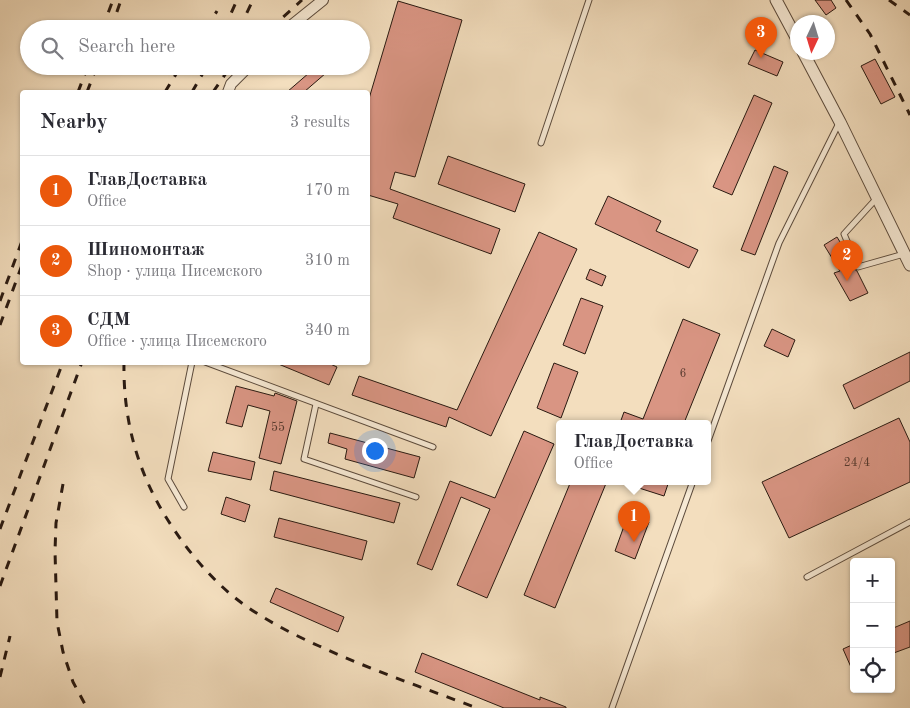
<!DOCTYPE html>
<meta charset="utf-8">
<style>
:root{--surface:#fff;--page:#f7f7f7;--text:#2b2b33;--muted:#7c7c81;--line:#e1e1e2;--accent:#ea580c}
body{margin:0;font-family:"Old Standard TT",serif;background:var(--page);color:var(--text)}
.controls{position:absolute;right:15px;bottom:15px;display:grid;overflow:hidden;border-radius:5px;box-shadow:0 1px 4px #0004}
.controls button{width:45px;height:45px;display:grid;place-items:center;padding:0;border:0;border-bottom:1px solid var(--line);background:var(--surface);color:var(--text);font:25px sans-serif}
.compass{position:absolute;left:790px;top:15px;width:45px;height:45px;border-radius:50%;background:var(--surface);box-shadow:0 1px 4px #0004;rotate:184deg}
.you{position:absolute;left:374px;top:450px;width:18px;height:18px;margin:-12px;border:4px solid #fff;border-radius:50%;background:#1a73e8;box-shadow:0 0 0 8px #1a73e833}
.badge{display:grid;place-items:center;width:32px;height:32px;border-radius:50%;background:var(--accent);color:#fff;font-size:16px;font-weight:700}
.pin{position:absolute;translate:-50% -41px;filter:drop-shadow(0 1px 2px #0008)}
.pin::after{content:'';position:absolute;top:26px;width:18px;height:15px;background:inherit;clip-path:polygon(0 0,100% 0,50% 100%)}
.popup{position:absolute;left:556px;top:420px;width:155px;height:65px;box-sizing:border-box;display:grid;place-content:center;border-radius:5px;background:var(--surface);filter:drop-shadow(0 1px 4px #0005);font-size:16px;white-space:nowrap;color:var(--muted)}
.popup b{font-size:19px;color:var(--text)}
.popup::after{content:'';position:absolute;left:50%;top:100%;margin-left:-10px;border:10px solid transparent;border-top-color:var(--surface)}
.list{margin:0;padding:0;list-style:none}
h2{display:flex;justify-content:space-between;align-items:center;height:65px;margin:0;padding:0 20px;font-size:21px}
h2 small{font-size:16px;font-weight:400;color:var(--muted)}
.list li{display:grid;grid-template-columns:32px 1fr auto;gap:15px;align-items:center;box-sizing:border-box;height:70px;padding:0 20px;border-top:1px solid var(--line)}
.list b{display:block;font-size:19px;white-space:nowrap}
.list p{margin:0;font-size:16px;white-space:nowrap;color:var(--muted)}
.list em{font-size:16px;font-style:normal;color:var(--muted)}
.icon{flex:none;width:28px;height:28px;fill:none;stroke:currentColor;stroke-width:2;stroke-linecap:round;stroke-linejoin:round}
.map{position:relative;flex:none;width:910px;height:708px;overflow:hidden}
.search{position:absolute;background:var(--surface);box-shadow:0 1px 4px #0004;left:20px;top:20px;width:350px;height:55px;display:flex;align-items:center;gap:12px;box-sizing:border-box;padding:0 18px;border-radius:28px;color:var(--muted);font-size:19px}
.panel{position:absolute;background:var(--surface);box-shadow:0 1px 4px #0004;left:20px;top:90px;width:350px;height:275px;border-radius:5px}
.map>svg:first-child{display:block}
.building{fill:#d99583;stroke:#2a1a11}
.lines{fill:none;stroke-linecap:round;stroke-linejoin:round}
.service-casing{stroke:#5c4b3c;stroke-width:7}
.minor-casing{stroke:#5c4b3c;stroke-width:12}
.tertiary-casing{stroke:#5c4b3c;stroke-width:13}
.service{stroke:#f7ead5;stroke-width:5}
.minor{stroke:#f7ead5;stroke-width:10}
.tertiary{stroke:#f7ead5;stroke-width:11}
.rail{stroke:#2a1a11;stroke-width:3;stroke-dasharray:9 9;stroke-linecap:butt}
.labels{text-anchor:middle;stroke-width:5;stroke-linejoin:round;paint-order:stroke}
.number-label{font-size:12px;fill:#56392e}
</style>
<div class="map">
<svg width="910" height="708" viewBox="0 0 910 708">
<rect width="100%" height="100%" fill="#f3debe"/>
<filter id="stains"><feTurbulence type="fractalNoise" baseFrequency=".004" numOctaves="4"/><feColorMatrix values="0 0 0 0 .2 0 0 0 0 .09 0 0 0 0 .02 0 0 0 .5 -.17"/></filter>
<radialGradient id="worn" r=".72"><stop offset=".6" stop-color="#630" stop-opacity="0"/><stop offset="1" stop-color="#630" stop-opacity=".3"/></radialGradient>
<g class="building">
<polygon points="815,0 831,0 836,8 826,15"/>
<polygon points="398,1 462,20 415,177 395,172 390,189 500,229 491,254 393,218 398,204 368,195 368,102"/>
<polygon points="755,50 783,62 777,76 748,64"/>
<polygon points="875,59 895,97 881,104 861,66"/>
<polygon points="317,66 320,66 326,73 304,92 287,92"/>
<polygon points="754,95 772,103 732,195 713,187"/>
<polygon points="448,156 525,184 515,212 438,184"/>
<polygon points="774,166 788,172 755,255 741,250"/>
<polygon points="608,196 661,221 656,231 698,250 689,268 595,224"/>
<polygon points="539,232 577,249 491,436 449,417 446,427 352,395 359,376 457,410"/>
<polygon points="837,237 848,255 854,269 857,271 868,293 850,301 834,273 840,271 824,245"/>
<polygon points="590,269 606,276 602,286 586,279"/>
<polygon points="581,298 603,306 585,354 563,345"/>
<polygon points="683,319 720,334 684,423 620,423 624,412 643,419"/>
<polygon points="772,329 795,340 788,357 764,346"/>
<polygon points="910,352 910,381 854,409 843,385"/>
<polygon points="326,362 337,367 329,385 276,363"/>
<polygon points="554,363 578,372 561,418 537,408"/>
<polygon points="236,386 274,396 275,393 297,401 281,464 259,458 270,411 248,405 242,427 226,423"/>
<polygon points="899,418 910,442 910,482 789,538 762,482"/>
<polygon points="524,431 554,444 487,598 457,585 490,509 461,497 432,570 417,564 450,481 495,498"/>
<polygon points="330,433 420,457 414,478 345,459 347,449 328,443"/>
<polygon points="213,452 255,462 251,480 208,471"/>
<polygon points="274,471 400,503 394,523 270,490"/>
<polygon points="571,481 607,481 555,608 524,595"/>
<polygon points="641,481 669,481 664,496 639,488"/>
<polygon points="226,497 250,505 245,522 221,514"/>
<polygon points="628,515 649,522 635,559 615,551"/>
<polygon points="279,518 367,541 362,560 274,537"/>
<polygon points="276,588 344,617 338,632 270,602"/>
<polygon points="910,621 910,647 891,654 891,629"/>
<polygon points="854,644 854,674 843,649"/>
<polygon points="422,653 540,700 540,697 566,707 566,708 504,708 415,672"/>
</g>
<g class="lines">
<defs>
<g id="service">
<polyline points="541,143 589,0"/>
<polyline points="876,199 844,234 858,267 904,254"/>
<polyline points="205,362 433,447"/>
<polyline points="316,404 304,459 416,497"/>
<polyline points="708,441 779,243 839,123"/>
<polyline points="184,507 168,479 192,362"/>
<polyline points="807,577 910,522"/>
<polyline points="612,708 693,481"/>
</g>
<g id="minor">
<polyline points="287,29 323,0"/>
<polyline points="228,92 231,84 249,66"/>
</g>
<g id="tertiary">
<polyline points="776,0 798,41"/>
<polyline points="803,52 840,122 910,265"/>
</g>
</defs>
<use href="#service" class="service-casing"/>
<use href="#minor" class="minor-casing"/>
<use href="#tertiary" class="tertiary-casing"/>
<use href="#service" class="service"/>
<use href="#minor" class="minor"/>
<use href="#tertiary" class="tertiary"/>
<g class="rail">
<polyline points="846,0 870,34 910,115"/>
<polyline points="889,0 910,15"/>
<polyline points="102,29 113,0"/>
<polyline points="111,29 121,0"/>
<polyline points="206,29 217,11"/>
<polyline points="224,29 237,0"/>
<polyline points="239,29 253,0"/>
<polyline points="270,29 302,0"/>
<polyline points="78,92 88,66"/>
<polyline points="87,92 97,66"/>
<polyline points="165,92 181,66"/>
<polyline points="192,92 207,66"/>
<polyline points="213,92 231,66"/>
<polyline points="0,301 22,241"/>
<polyline points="0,325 22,265"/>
<path d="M124 362C123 417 136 467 164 514 183 545 206 574 234 597 259 617 290 633 319 646 371 670 424 688 477 708"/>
<polyline points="63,484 56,523 55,551 57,622 63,652 73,682 87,708"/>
<polyline points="0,529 63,362"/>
<polyline points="0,586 82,362"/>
<polyline points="0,677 10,636"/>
</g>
</g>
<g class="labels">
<g class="number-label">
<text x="683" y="377">6</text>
<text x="278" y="431">55</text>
<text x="857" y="466">24/4</text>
</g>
</g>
<rect width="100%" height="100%" filter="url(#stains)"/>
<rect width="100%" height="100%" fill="url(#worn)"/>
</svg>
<div class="controls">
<button>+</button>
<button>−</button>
<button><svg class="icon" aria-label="locate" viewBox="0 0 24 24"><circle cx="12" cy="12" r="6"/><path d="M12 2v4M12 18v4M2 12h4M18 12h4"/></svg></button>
</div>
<svg class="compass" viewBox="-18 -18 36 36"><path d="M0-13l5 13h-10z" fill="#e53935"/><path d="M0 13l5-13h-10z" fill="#7c7c81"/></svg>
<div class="you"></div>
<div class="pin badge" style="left:634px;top:542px">1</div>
<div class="popup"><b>ГлавДоставка</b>Office</div>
<div class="pin badge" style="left:847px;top:281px">2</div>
<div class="pin badge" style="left:761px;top:58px">3</div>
<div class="search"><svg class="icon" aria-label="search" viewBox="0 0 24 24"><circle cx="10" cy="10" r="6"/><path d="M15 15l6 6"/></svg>Search here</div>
<section class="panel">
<h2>Nearby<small>3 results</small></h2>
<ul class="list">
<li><span class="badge">1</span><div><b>ГлавДоставка</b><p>Office</p></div><em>170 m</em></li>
<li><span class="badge">2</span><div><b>Шиномонтаж</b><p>Shop · улица Писемского</p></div><em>310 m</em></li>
<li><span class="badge">3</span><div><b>СДМ</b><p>Office · улица Писемского</p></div><em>340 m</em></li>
</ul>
</section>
</div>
